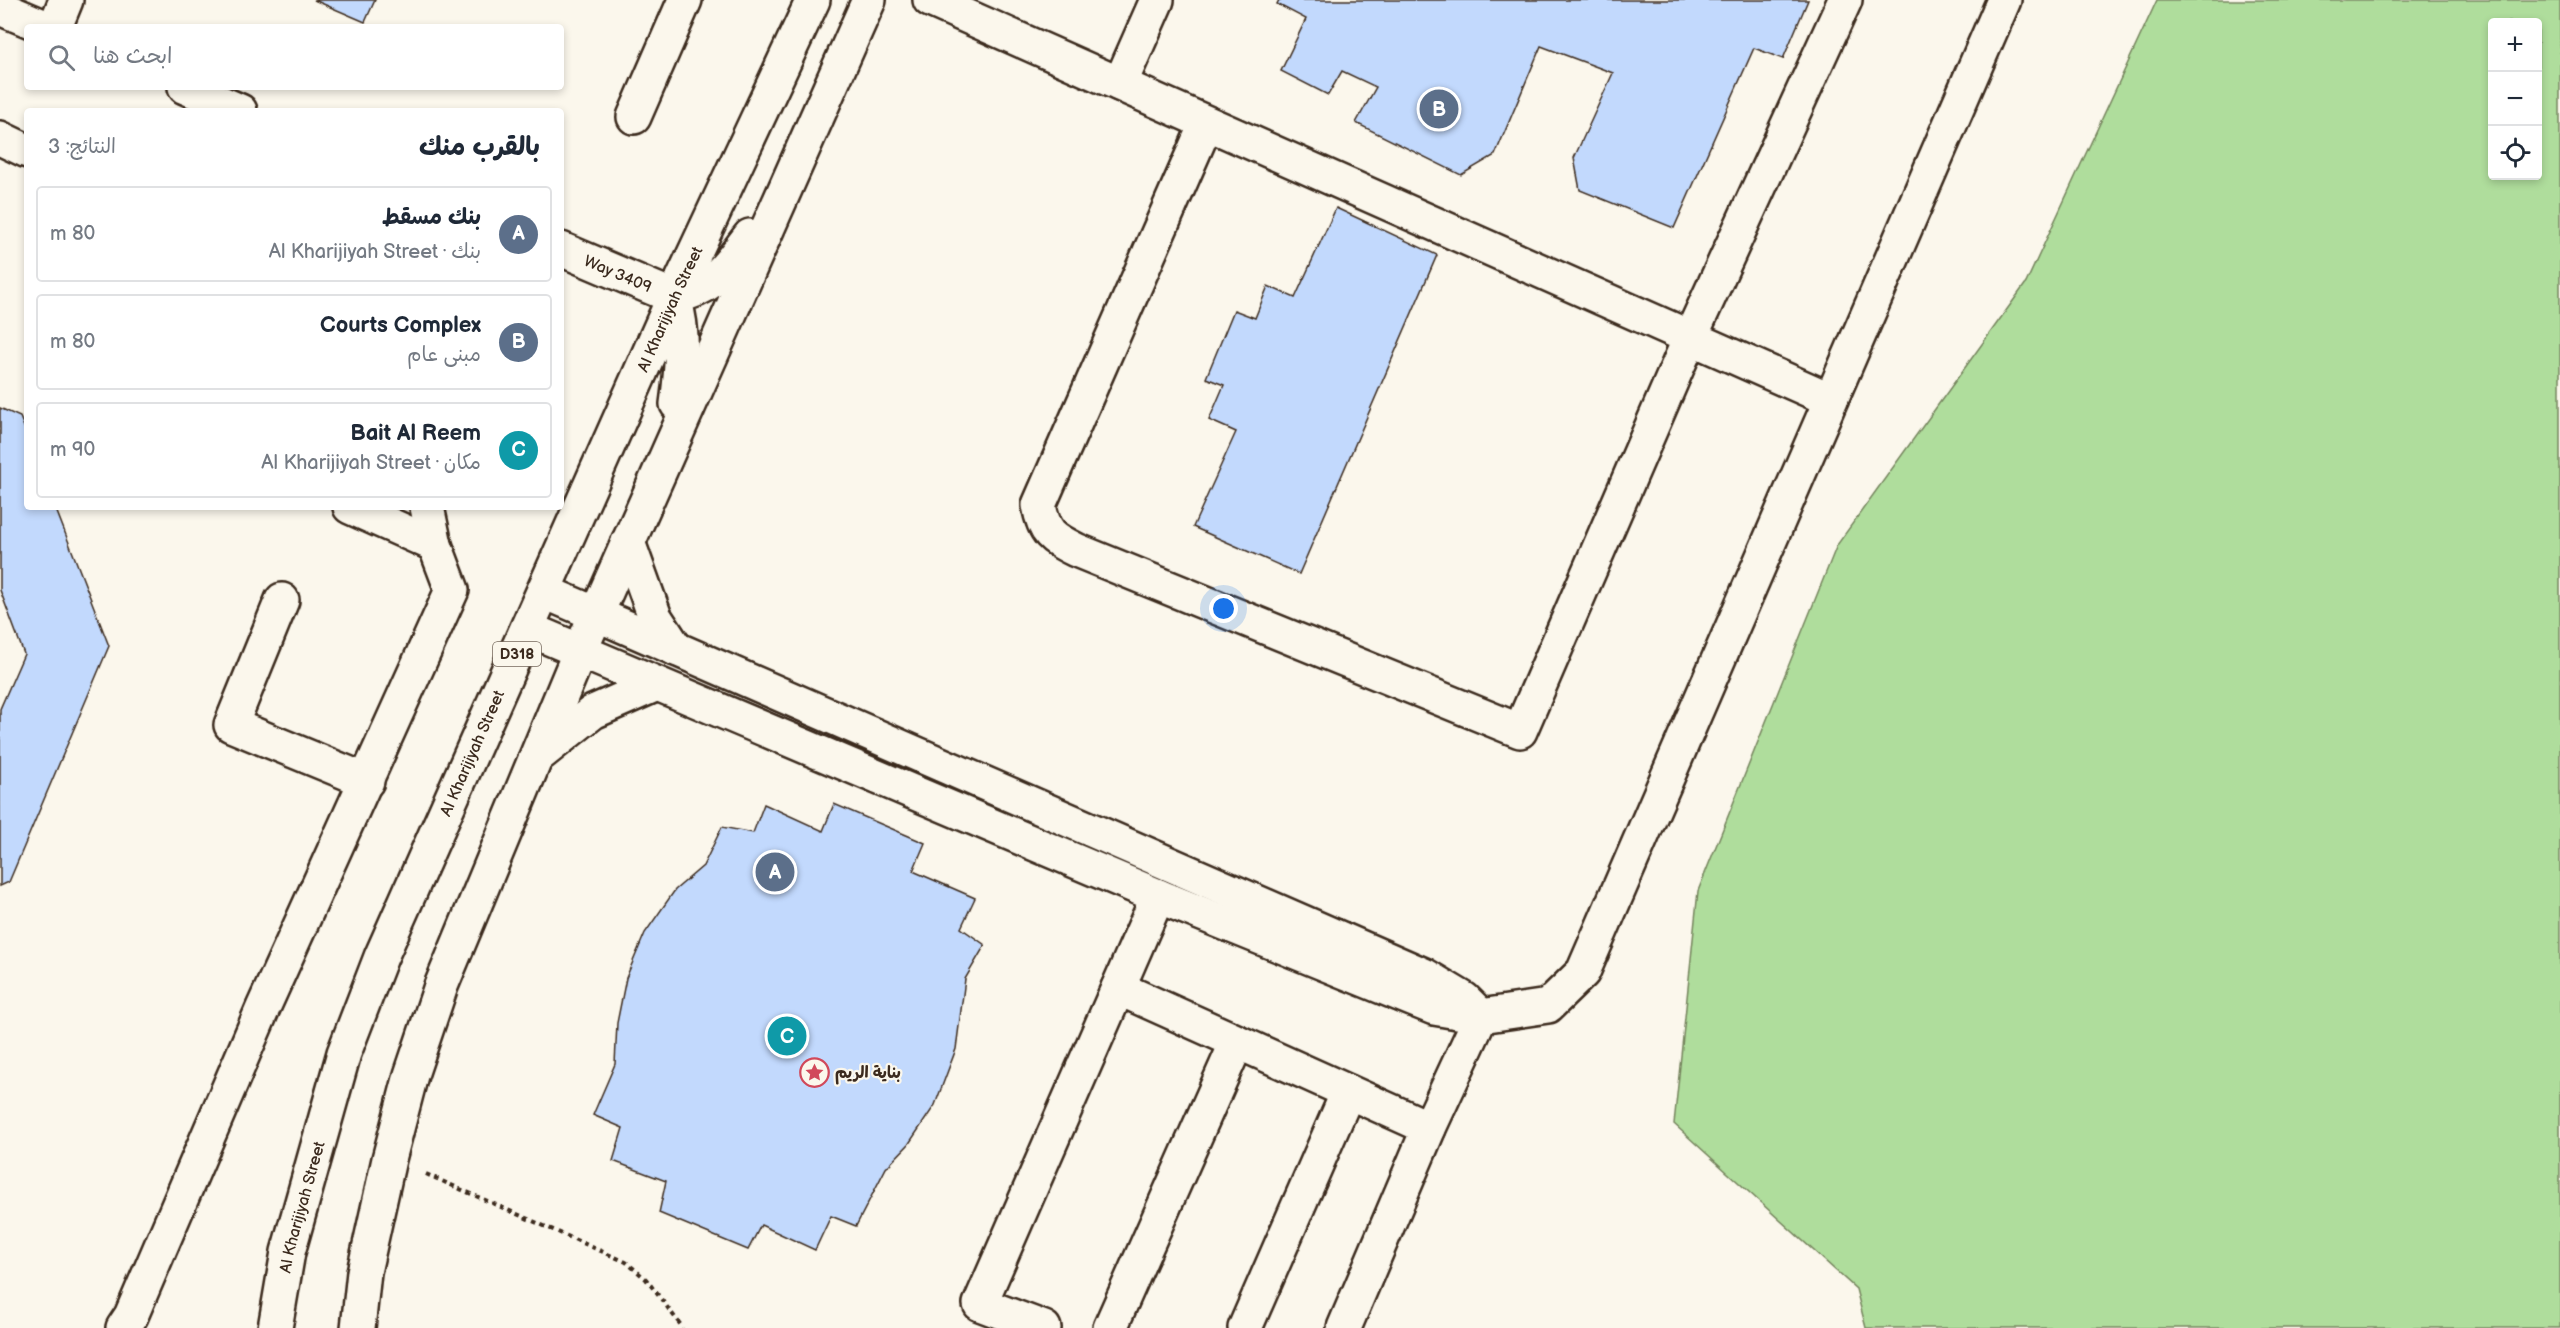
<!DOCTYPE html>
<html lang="ar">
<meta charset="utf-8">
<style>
:root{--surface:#fff;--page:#f2f2f3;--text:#1f2937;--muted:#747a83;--line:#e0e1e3;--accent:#0f766e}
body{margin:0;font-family:"Balsamiq Sans","Playpen Sans Arabic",sans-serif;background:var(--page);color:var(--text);direction:rtl}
.controls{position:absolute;right:18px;top:18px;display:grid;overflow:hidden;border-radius:6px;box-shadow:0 3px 9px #0003}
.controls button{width:54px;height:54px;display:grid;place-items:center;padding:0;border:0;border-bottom:2px solid var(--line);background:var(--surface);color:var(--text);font:30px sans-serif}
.you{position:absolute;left:1224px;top:609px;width:21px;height:21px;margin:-15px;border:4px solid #fff;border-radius:50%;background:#1a73e8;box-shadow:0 0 0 9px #1a73e833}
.badge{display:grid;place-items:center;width:39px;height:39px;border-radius:50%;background:var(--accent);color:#fff;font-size:20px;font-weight:700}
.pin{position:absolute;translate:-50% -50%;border:3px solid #fff;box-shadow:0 2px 6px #0006}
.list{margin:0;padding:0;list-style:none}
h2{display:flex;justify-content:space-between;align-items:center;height:78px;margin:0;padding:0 24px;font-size:26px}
h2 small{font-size:20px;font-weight:400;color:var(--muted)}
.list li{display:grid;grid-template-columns:39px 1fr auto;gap:18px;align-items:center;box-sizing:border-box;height:96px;margin:0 12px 12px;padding:0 12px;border:2px solid var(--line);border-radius:6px}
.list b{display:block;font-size:22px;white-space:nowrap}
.list p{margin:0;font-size:20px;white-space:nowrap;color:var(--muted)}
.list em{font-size:20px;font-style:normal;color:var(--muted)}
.icon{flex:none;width:33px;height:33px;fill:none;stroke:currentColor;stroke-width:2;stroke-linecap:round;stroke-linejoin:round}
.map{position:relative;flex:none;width:2560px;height:1328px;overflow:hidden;direction:ltr}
.search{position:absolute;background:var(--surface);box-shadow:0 3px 9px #0003;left:24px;top:24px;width:540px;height:66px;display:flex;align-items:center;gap:15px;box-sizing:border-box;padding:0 21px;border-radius:6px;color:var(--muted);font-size:22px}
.panel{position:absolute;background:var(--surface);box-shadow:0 3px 9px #0003;left:24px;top:108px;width:540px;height:402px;border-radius:6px;direction:rtl}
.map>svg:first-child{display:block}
.green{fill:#afdd9c;stroke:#75845d;stroke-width:1.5;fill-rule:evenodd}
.building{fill:#c2d9fd;stroke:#3b2a1e;stroke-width:1.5}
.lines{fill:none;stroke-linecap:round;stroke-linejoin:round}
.minor-casing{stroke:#3b2a1e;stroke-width:38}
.major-casing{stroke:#3b2a1e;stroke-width:38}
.path{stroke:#3b2a1e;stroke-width:4;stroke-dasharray:4.5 4.5;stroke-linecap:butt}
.minor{stroke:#fbf7ec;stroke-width:33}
.major{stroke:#fbf7ec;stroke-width:33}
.labels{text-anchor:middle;stroke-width:4.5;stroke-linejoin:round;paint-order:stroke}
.shield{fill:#fbf7ec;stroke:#75685c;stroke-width:1.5}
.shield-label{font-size:15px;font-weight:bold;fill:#3b2a1e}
.street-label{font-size:16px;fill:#3b2a1e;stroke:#fbf7ec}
.poi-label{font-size:16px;font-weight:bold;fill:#3b2a1e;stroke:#fbf7ec;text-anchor:start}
</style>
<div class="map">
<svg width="2560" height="1328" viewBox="0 0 2560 1328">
<rect width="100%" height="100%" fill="#fbf7ec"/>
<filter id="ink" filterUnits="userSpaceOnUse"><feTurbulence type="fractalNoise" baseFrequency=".0167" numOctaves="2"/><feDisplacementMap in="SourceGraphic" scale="12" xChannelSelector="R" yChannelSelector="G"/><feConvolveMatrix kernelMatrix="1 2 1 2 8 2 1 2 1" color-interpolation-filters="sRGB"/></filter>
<g filter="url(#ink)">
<path class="green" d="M2157 0H2560V1328H1866L1856 1289 1674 1124 1698 891 1837 545 2026 283ZM2492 22H2538V176H2492Z"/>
<g class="building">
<polygon points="314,0 375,0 365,22"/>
<polygon points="1279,0 1808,0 1783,59 1754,48 1674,228 1580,190 1574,158 1613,73 1541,46 1495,155 1461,175 1356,123 1376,87 1342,71 1328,95 1281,71 1306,19 1277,4"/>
<polygon points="1336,208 1437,255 1299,574 1193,527 1236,432 1209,420 1224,385 1206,378 1234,310 1255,318 1268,286 1295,298"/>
<polygon points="0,408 20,417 27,434 27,507 55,507 109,646 9,882 0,886 0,709 24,654 0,590"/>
<polygon points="764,804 823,831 834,804 925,843 913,871 975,898 961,928 985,945 965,979 956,1049 935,1105 908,1145 886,1168 856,1226 831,1216 815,1250 761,1225 748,1250 659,1213 666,1181 613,1161 623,1128 593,1115 615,1064 617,1023 626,978 645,933 675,890 703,866 722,827 753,833"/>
</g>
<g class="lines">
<defs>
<g id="minor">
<polyline points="930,0 1829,399"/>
<polyline points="0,8 45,27"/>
<polyline points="55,27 66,0"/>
<polyline points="1120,84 1157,0"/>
<polyline points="185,87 240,111"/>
<polyline points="634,117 685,0"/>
<path d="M1206 124 1039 505C1044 533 1052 538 1076 550L1520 731 1690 338 1845 0"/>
<polyline points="0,138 27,151"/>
<path id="s1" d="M561 249 674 297"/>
<polyline points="350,507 435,545"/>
<polyline points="282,600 231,725 367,781"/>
<polyline points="596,614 1424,975 1464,999 1481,1016"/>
<polyline points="580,651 1158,896 1434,1008 1481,1016 1548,1006 1583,972 2004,0"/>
<polyline points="1118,988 1158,896"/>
<polyline points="123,1328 131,1316 263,1008 452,590 435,545 427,507"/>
<polyline points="1044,1328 980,1304 1118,988 1429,1128"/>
<polyline points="1110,1328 1237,1042"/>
<polyline points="1245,1328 1348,1092"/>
<polyline points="1344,1328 1429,1128 1481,1016"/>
</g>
<g id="major">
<path d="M677 404C682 366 685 334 674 297 717 287 724 269 750 236"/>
<polyline points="628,542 655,617 676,649"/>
<polyline points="545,592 596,614"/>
<polyline points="528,629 580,651"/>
<polyline points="539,755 593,712 657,684"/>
<path id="s2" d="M275 1328 288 1252 344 1053 381 957 674 297 813 0"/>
<polyline points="358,1328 364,1272 389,1159 411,1075 441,986 580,651 869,0"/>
</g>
</defs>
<use href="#minor" class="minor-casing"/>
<use href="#major" class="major-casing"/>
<polyline class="path" points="426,1174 626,1262 646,1279 683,1328"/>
<use href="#minor" class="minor"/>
<use href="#major" class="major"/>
</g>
</g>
<defs>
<symbol id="sight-ring" viewBox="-11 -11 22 22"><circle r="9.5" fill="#fbf7ec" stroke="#d1495b" stroke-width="1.5"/><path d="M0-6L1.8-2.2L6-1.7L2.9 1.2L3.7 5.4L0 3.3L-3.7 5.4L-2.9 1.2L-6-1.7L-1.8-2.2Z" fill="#d1495b"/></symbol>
</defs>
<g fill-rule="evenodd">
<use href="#sight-ring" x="798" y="1056" width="33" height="33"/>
</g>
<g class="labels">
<rect class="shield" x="493" y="642" width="48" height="24" rx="4.5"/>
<g class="shield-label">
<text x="517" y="659">D318</text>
</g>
<g class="street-label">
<text dy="6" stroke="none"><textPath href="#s1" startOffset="62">Way 3409</textPath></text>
<text dy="6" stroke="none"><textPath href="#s2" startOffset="1096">Al Kharijiyah Street</textPath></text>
<text dy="6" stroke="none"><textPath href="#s2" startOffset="610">Al Kharijiyah Street</textPath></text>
<text dy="6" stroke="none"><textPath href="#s2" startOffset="124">Al Kharijiyah Street</textPath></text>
</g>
<g class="poi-label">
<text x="835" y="1078">بناية الريم</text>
</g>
</g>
</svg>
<div class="controls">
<button>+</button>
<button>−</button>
<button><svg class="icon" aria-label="locate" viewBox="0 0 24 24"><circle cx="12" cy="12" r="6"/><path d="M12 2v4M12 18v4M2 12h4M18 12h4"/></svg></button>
</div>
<div class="you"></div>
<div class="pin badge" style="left:775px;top:872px;background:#5c6f8a">A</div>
<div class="pin badge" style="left:1439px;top:109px;background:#5c6f8a">B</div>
<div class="pin badge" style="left:787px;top:1036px;background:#0f9aa8">C</div>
<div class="search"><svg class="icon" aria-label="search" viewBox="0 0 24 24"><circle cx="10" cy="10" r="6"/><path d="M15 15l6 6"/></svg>ابحث هنا</div>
<section class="panel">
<h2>بالقرب منك<small>النتائج: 3</small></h2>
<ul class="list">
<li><span class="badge" style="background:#5c6f8a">A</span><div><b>بنك مسقط</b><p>بنك · Al Kharijiyah Street</p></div><em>80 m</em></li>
<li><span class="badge" style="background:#5c6f8a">B</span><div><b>Courts Complex</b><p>مبنى عام</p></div><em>80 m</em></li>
<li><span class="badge" style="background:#0f9aa8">C</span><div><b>Bait Al Reem</b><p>مكان · Al Kharijiyah Street</p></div><em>90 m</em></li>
</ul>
</section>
</div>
